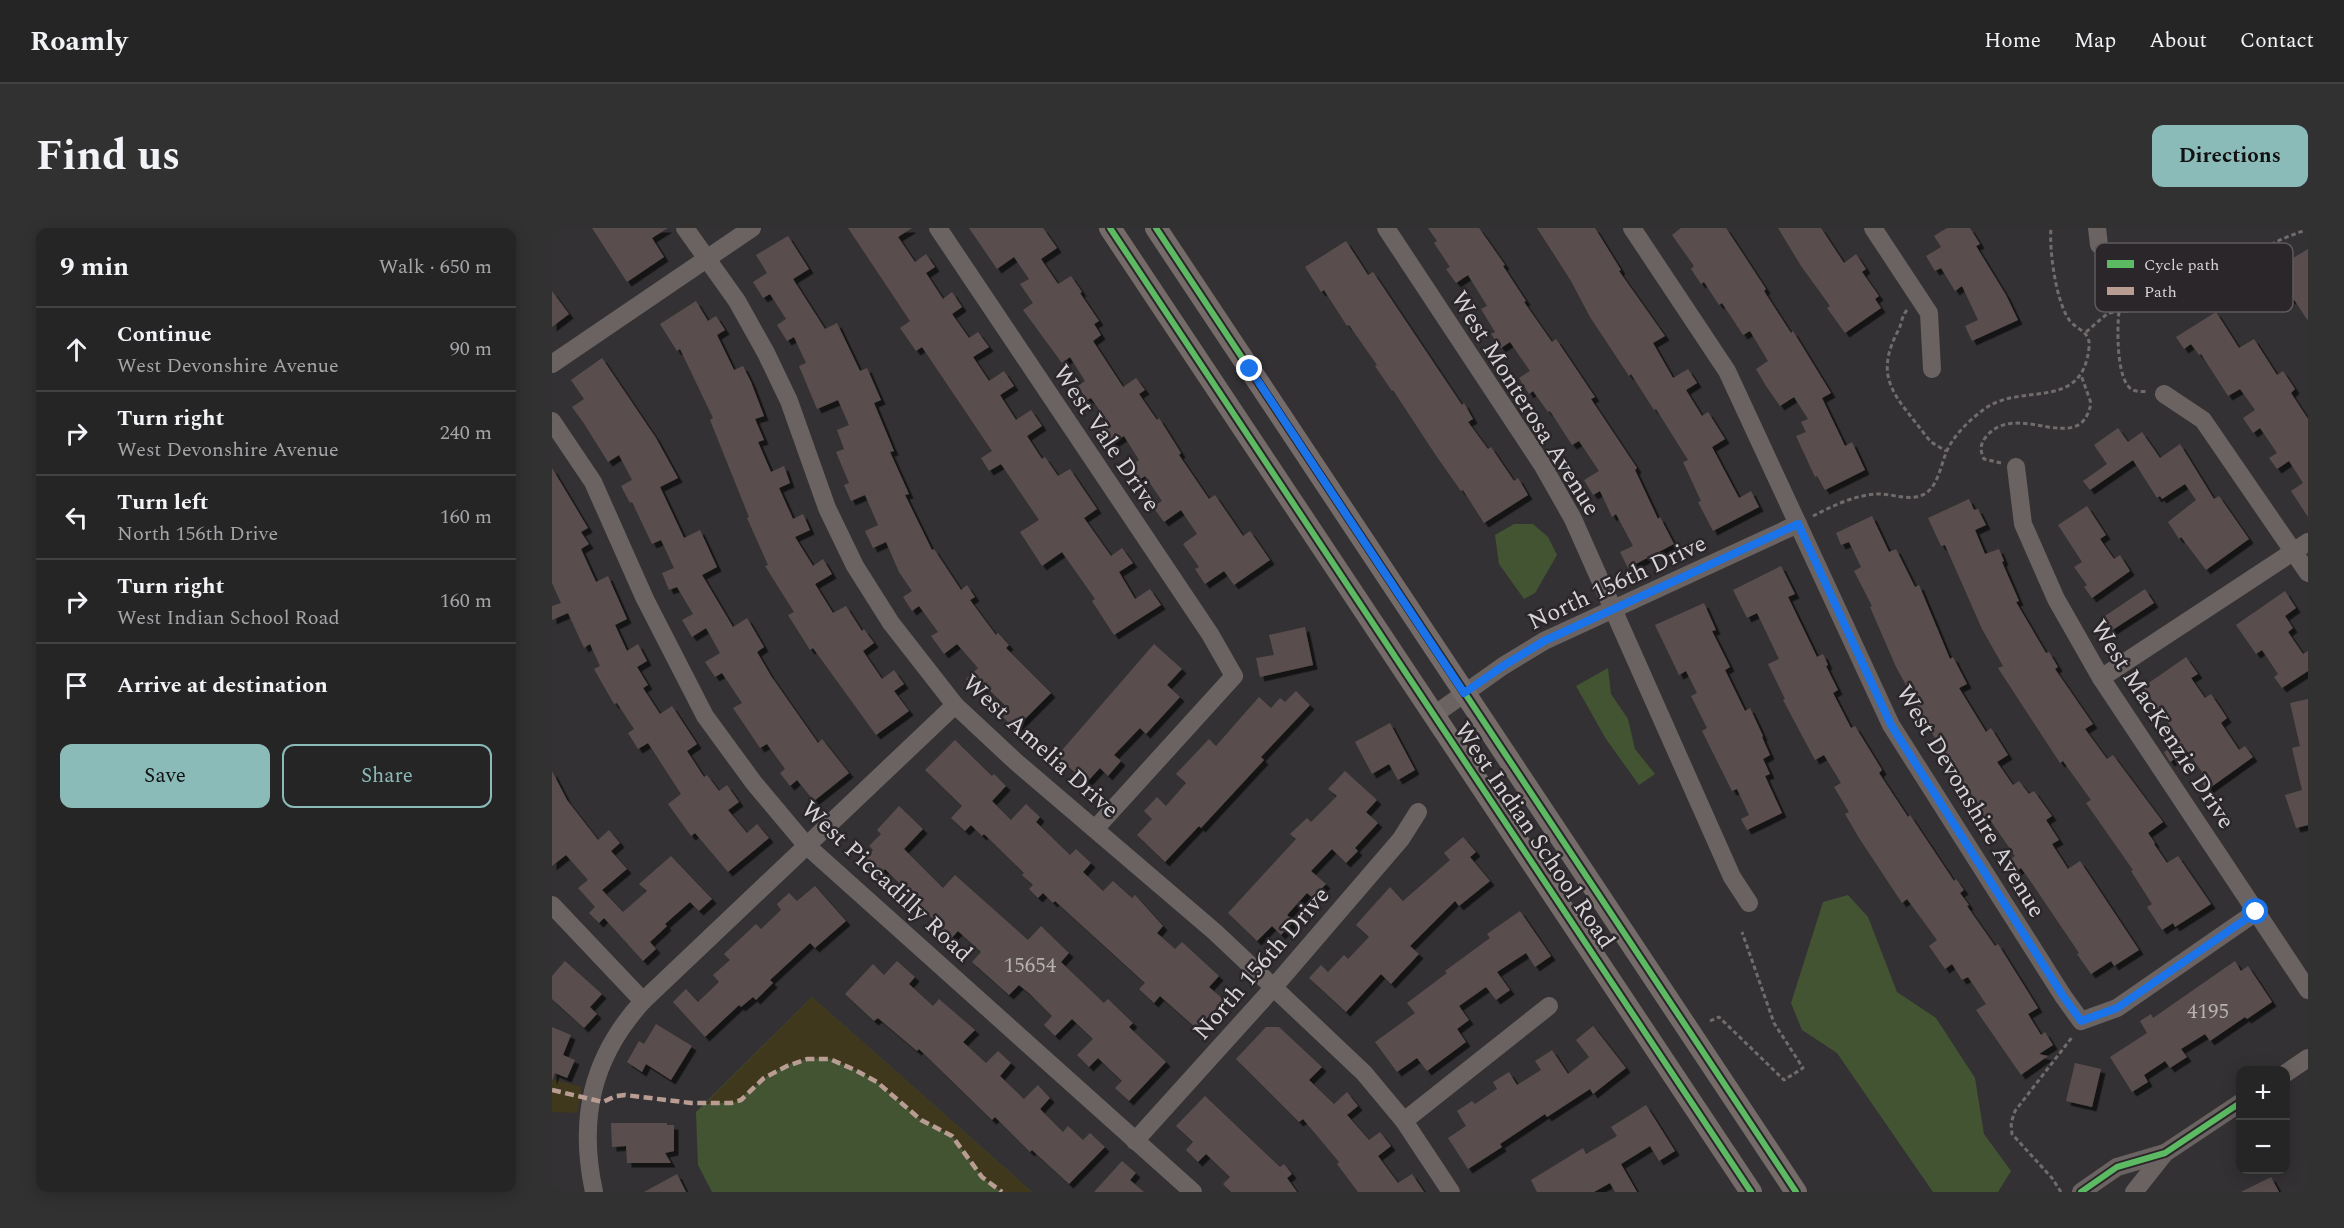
<!DOCTYPE html>
<meta charset="utf-8">
<style>
:root{--surface:#262526;--page:#323132;--text:#f1f3f6;--muted:#a4a5a7;--line:#424243;--accent:#8bbbb9}
body{margin:0;font-family:Spectral,serif;background:var(--page);color:var(--text)}
.controls{position:absolute;right:18px;bottom:18px;display:grid;overflow:hidden;border-radius:12px;box-shadow:0 3px 15px #0003}
.controls button{width:54px;height:54px;display:grid;place-items:center;padding:0;border:0;border-bottom:2px solid var(--line);background:var(--surface);color:var(--text);font:30px sans-serif}
.stop{position:absolute;width:18px;height:18px;margin:-14px;border:4px solid #1a73e8;border-radius:50%;background:#fff}
.stop.end{background:#1a73e8;border-color:#fff;box-shadow:0 2px 6px #0008}
.list{margin:0;padding:0;list-style:none}
h2{display:flex;justify-content:space-between;align-items:center;height:78px;margin:0;padding:0 24px;font-size:26px}
h2 small{font-size:20px;font-weight:400;color:var(--muted)}
.list li{display:grid;grid-template-columns:39px 1fr auto;gap:18px;align-items:center;box-sizing:border-box;height:84px;padding:0 24px;border-top:2px solid var(--line)}
.list b{display:block;font-size:22px;white-space:nowrap}
.list p{margin:0;font-size:20px;white-space:nowrap;color:var(--muted)}
.list em{font-size:20px;font-style:normal;color:var(--muted)}
.actions{display:flex;gap:12px;padding:18px 24px}
.actions a{flex:1;padding:14px 0;border:2px solid var(--accent);border-radius:12px;text-align:center;font-size:21px;color:var(--accent)}
.actions .main{background:var(--accent);color:#111}
.icon{flex:none;width:33px;height:33px;fill:none;stroke:currentColor;stroke-width:2;stroke-linecap:round;stroke-linejoin:round}
.map{position:relative;flex:none;width:1756px;height:964px;overflow:hidden;border-radius:12px}
header{display:flex;align-items:center;gap:36px;box-sizing:border-box;height:84px;padding:0 30px;background:var(--surface);border-bottom:2px solid var(--line)}
header strong{font-size:28px}
nav{display:flex;gap:33px;margin-inline-start:auto;font-size:21px}
.intro{display:flex;align-items:center;justify-content:space-between;box-sizing:border-box;height:144px;padding:0 36px}
h1{margin:0;font-size:42px}
.button{padding:15px 27px;border-radius:12px;background:var(--accent);color:#111;font-size:21px;font-weight:700}
main{display:flex;gap:36px;padding:0 36px}
aside{flex:1;background:var(--surface);border-radius:12px;box-shadow:0 3px 15px #0003}
.map>svg:first-child{display:block}
.green{fill:#435433}
.sand{fill:#3f381d}
.building{fill:#5a4e4e;filter:url(#shadow)}
.lines{fill:none;stroke-linecap:round;stroke-linejoin:round}
.path{stroke:#716c6b;stroke-width:3;stroke-dasharray:4.5 3;stroke-linecap:butt}
.minor{stroke:#6b6362;stroke-width:18}
.major{stroke:#756c6a;stroke-width:22}
.quiet{stroke:#b99d93;stroke-width:4.5;stroke-dasharray:9 4.5;stroke-linecap:butt}
.cycleway-casing{stroke:#2a262a;stroke-width:10}
.cycleway{stroke:#5cba63;stroke-width:6}
.route{stroke:#1a73e8;stroke-width:8}
.labels{text-anchor:middle;stroke-width:5;stroke-linejoin:round;paint-order:stroke}
.number-label{font-size:21px;fill:#b7b2b4}
.street-label{font-size:24px;fill:#d6d4d6;stroke:#2a262a}
.key{fill:#2a262a;stroke:#5e5a5e;stroke-width:1.5}
.key-label{font-size:16px;fill:#d6d4d6}
</style>
<header>
<strong>Roamly</strong>
<nav><a>Home</a><a>Map</a><a>About</a><a>Contact</a></nav>
</header>
<div class="intro"><h1>Find us</h1><a class="button">Directions</a></div>
<main>
<aside>
<h2>9 min<small>Walk · 650 m</small></h2>
<ul class="list">
<li><svg class="icon" aria-label="ahead" viewBox="0 0 24 24"><path d="M12 20V5M6 11l6-6 6 6"/></svg><div><b>Continue</b><p>West Devonshire Avenue</p></div><em>90 m</em></li>
<li><svg class="icon" aria-label="right" viewBox="0 0 24 24"><path d="M7 20v-9h11M14 6l5 5-5 5"/></svg><div><b>Turn right</b><p>West Devonshire Avenue</p></div><em>240 m</em></li>
<li><svg class="icon" aria-label="left" viewBox="0 0 24 24"><path d="M17 20v-9H6M10 6l-5 5 5 5"/></svg><div><b>Turn left</b><p>North 156th Drive</p></div><em>160 m</em></li>
<li><svg class="icon" aria-label="right" viewBox="0 0 24 24"><path d="M7 20v-9h11M14 6l5 5-5 5"/></svg><div><b>Turn right</b><p>West Indian School Road</p></div><em>160 m</em></li>
<li><svg class="icon" aria-label="arrive" viewBox="0 0 24 24"><path d="M6 21V4h12l-3 4 3 4H6"/></svg><div><b>Arrive at destination</b></div></li>
</ul>
<div class="actions"><a class="main">Save</a><a>Share</a></div>
</aside>
<div class="map">
<svg width="1756" height="964" viewBox="0 0 1756 964">
<defs>
<filter id="shadow"><feDropShadow dx="4.5" dy="4.5" stdDeviation="0" flood-color="#0009"/></filter>
</defs>
<rect width="100%" height="100%" fill="#333133"/>
<g class="green">
<polygon points="962,296 981,296 996,309 1005,327 983,365 972,371 947,336 943,307"/>
<polygon points="1056,440 1059,466 1076,491 1083,521 1103,546 1087,557 1054,511 1024,458"/>
<polygon points="1296,667 1316,689 1345,764 1384,790 1423,850 1432,906 1459,943 1446,964 1381,964 1285,825 1250,802 1239,775 1271,674"/>
<polygon points="260,769 480,964 160,964 146,937 144,884"/>
</g>
<g class="sand">
<polygon points="260,769 454,941 480,964 450,964 444,960 430,949 400,908 369,892 325,854 303,842 278,831 262,830 245,833 218,846 184,874 153,876"/>
<polygon points="0,851 30,859 25,885 0,884"/>
</g>
<g class="building">
<polygon points="40,0 116,0 100,10 112,29 75,54"/>
<polygon points="296,0 360,0 346,9 363,34 374,26 383,39 374,45 391,71 400,64 410,79 400,86 417,110 426,104 437,119 421,129 437,153 452,143 462,158 448,167 464,192 479,182 490,198 475,208 490,231 493,229 506,248 518,241 532,262 545,281 532,290 559,328 570,320 581,335 567,344 583,371 598,361 609,377 562,407 540,373 543,371 510,324 490,338 468,304 487,292 449,236 437,243 429,230 440,223 370,119 364,123 348,100 358,93"/>
<polygon points="417,0 491,0 505,20 489,31 506,56 519,48 530,64 528,65 547,93 542,96 549,107 541,113 571,159 584,150 593,162 587,166 605,192 607,190 629,225 627,227 657,271 663,267 691,308 698,303 718,332 682,357 672,343 653,356 643,341 647,339 631,316 645,306 629,282 612,294 601,279 610,273 593,248 586,253 577,239 587,232 572,208 560,216 546,197 554,191 539,170 535,172 526,158 533,153 518,129 510,135 471,82 481,75 468,56 477,51 462,29 445,41"/>
<polygon points="876,0 927,0 953,37 951,38 974,73 972,74 1000,114 1004,111 1043,169 1039,171 1085,240 1083,242 1106,291 1108,289 1122,316 1076,340 1068,324 1081,318 1064,286 1060,289 1048,263 1041,267 1032,252 1047,243 1027,213 1020,217 998,183 996,184 981,163 977,166 967,150 978,143 958,114 949,120 939,106 943,104 929,81 935,78 916,47 904,55 894,41 898,39 882,15 885,13"/>
<polygon points="985,0 1043,0 1069,42 1067,43 1113,108 1101,115 1121,150 1136,141 1145,155 1134,162 1150,188 1156,184 1173,211 1160,219 1187,270 1199,263 1207,279 1161,303 1146,274 1149,273 1131,234 1136,232 1104,181 1102,182 1079,146 1077,148 1038,89 1019,53"/>
<polygon points="1129,0 1174,0 1214,61 1212,63 1239,105 1241,103 1279,165 1270,170 1293,218 1300,214 1313,242 1273,262 1265,248 1263,249 1244,208 1254,204 1249,194 1256,191 1242,169 1228,178 1214,158 1204,141 1216,133 1198,103 1191,107 1170,75 1167,77 1152,54 1149,56 1139,41 1142,38 1120,7"/>
<polygon points="1226,0 1269,0 1292,35 1304,26 1314,41 1310,44 1327,68 1323,71 1329,80 1293,105 1275,80 1278,78 1249,38"/>
<polygon points="1395,0 1418,0 1428,16 1424,18 1454,67 1466,92 1420,113 1413,98 1426,92 1410,58 1403,63 1389,40 1383,43 1374,28 1389,19 1382,8"/>
<polygon points="236,8 257,41 241,51 273,101 285,95 308,143 315,140 329,172 322,175 342,223 338,224 357,266 353,267 380,322 382,321 409,362 415,357 423,369 418,372 444,407 446,405 457,417 454,420 499,465 463,501 451,489 458,482 433,458 426,465 414,451 426,440 405,416 392,426 379,408 386,404 367,378 360,383 351,369 360,363 347,344 334,314 321,320 313,303 326,297 313,267 299,273 292,257 297,255 284,224 292,221 285,202 297,197 286,172 265,181 247,138 254,135 242,109 235,113 225,97 234,91 218,66 211,70 201,54 215,45 204,27"/>
<polygon points="794,13 816,47 821,44 910,177 912,175 921,191 916,194 936,221 939,219 962,253 966,250 976,267 932,295 911,262 909,263 885,229 841,162 840,163 823,138 825,137 797,97 795,98 772,62 769,64 753,39"/>
<polygon points="1756,21 1756,93 1741,70 1738,72 1720,43"/>
<polygon points="0,63 17,86 0,99"/>
<polygon points="144,73 156,93 164,88 173,102 165,107 182,142 191,138 199,154 212,188 203,191 212,212 206,214 219,244 232,238 238,255 227,260 241,291 251,286 258,302 243,309 261,338 271,331 280,346 263,356 281,385 294,378 310,403 312,401 322,415 311,423 330,451 342,442 352,456 342,463 357,483 324,507 261,420 258,422 236,387 242,384 213,338 216,337 195,290 197,289 158,192 161,190 128,121 125,123 108,96"/>
<polygon points="1664,84 1687,120 1702,111 1725,147 1731,143 1743,161 1739,165 1756,191 1756,289 1739,263 1751,255 1737,233 1725,241 1717,230 1725,225 1708,200 1701,205 1691,190 1703,182 1688,161 1676,168 1649,126 1647,127 1639,116 1632,121 1624,109"/>
<polygon points="50,130 104,210 126,250 108,259 132,310 148,302 165,339 150,347 181,399 195,390 212,419 205,424 219,448 266,515 270,511 297,545 262,573 245,552 238,558 228,545 233,541 215,516 208,520 181,480 190,475 170,445 163,449 153,434 168,425 154,400 140,409 130,392 141,386 125,359 117,362 110,345 122,340 109,312 100,316 80,274 78,275 69,258 80,252 67,227 56,234 31,194 20,179 32,171 19,152"/>
<polygon points="1566,200 1576,214 1590,204 1608,230 1628,216 1662,271 1667,268 1697,311 1654,342 1629,309 1627,311 1616,294 1644,272 1633,256 1610,271 1608,268 1605,270 1581,232 1538,262 1531,253 1555,236 1542,217"/>
<polygon points="0,240 36,300 29,304 37,316 29,321 44,354 56,348 75,391 63,397 75,423 86,416 95,433 85,439 96,457 91,460 108,486 120,478 145,516 135,523 152,549 155,547 167,563 175,557 187,574 176,582 195,605 205,596 217,610 176,644 143,605 139,608 116,576 129,566 96,515 86,521 76,505 82,501 65,475 62,476 42,441 48,438 38,416 32,420 16,385 0,392 0,378 9,375 0,355"/>
<polygon points="1417,271 1422,282 1426,281 1434,297 1423,302 1433,326 1447,321 1452,333 1450,334 1467,373 1464,374 1494,425 1497,424 1506,439 1503,441 1541,496 1533,501 1555,531 1561,527 1611,594 1596,605 1603,615 1602,616 1615,635 1626,628 1659,676 1623,699 1621,695 1610,702 1595,679 1600,676 1579,643 1581,642 1534,575 1539,572 1511,533 1508,535 1446,440 1451,438 1430,401 1393,317 1389,318 1376,290"/>
<polygon points="1535,278 1554,307 1548,311 1562,331 1568,327 1578,343 1540,370 1532,359 1535,357 1522,339 1530,334 1506,297"/>
<polygon points="1320,288 1337,324 1344,321 1363,359 1367,357 1398,431 1401,429 1415,456 1407,460 1434,504 1439,500 1456,527 1445,534 1461,557 1467,553 1477,566 1482,563 1500,588 1494,592 1507,612 1500,616 1516,641 1528,633 1587,722 1562,738 1559,733 1539,746 1525,726 1527,725 1477,651 1469,640 1465,643 1458,631 1463,628 1436,589 1432,592 1423,579 1427,576 1411,556 1372,492 1373,491 1344,439 1318,379 1320,378 1302,343 1309,339 1297,314 1289,317 1284,305"/>
<polygon points="1229,338 1243,366 1236,369 1265,429 1271,426 1276,437 1274,438 1286,462 1281,465 1299,500 1303,498 1330,542 1327,545 1356,589 1358,587 1402,653 1404,651 1412,662 1408,665 1417,677 1415,678 1443,718 1446,716 1486,780 1476,786 1489,807 1493,804 1501,817 1487,826 1496,828 1469,847 1424,782 1434,776 1416,749 1410,752 1400,736 1393,741 1377,718 1385,712 1355,671 1350,675 1307,610 1293,586 1297,584 1282,559 1289,555 1272,527 1263,532 1231,472 1233,471 1216,436 1227,431 1205,385 1195,390 1181,362"/>
<polygon points="1593,361 1602,375 1559,403 1550,390"/>
<polygon points="1733,363 1744,380 1733,388 1741,400 1736,404 1751,426 1756,423 1756,443 1730,460 1722,449 1726,446 1710,422 1704,426 1684,397"/>
<polygon points="1152,375 1164,402 1160,403 1178,439 1173,442 1193,483 1198,480 1211,508 1210,509 1218,527 1211,531 1218,546 1213,548 1230,585 1195,602 1189,591 1197,587 1185,561 1180,563 1150,503 1155,500 1139,468 1145,465 1134,443 1127,447 1103,397"/>
<polygon points="753,399 761,437 708,449 704,430 722,427 717,407"/>
<polygon points="602,416 630,441 615,457 628,469 594,506 588,500 562,527 569,533 556,548 548,540 534,555 505,528"/>
<polygon points="1634,429 1646,446 1639,450 1653,470 1659,466 1675,490 1669,495 1687,522 1693,518 1701,529 1655,562 1648,552 1653,548 1635,523 1618,534 1612,524 1629,513 1591,459"/>
<polygon points="744,463 758,477 709,529 712,532 649,600 647,598 613,634 585,607 600,591 592,583 605,569 614,578 634,555 624,546 657,511 664,518 707,469 719,480 728,470 733,474"/>
<polygon points="1756,471 1756,597 1744,600 1733,567 1750,562 1740,520 1748,518 1738,475"/>
<polygon points="838,495 863,542 846,552 837,536 820,546 803,514"/>
<polygon points="403,512 440,548 442,546 454,558 440,573 459,592 474,576 488,589 484,594 518,627 524,621 539,635 531,644 551,663 561,653 580,670 583,667 611,698 605,705 623,721 630,714 667,748 657,759 672,772 645,801 608,768 602,775 587,761 593,755 503,673 501,675 491,665 486,670 477,661 481,657 470,647 472,645 432,606 430,608 419,597 413,603 399,590 410,578 373,542"/>
<polygon points="0,543 15,572 46,612 57,602 68,615 59,623 75,641 50,662 71,684 95,663 87,656 119,628 160,671 147,683 138,674 113,696 115,698 98,714 104,721 91,733 52,690 47,695 37,685 43,679 26,660 36,652 14,627 0,638"/>
<polygon points="793,543 825,572 814,584 826,595 803,620 806,623 794,635 780,621 759,643 774,656 761,670 755,665 735,687 742,693 729,707 720,698 705,713 676,685 744,611 738,606 755,590 759,594 785,568 776,561"/>
<polygon points="347,578 371,601 352,621 391,660 403,647 476,712 489,698 517,725 509,734 552,775 556,771 581,795 577,799 614,834 577,873 563,860 570,853 546,830 537,839 525,827 541,811 520,791 503,808 492,797 500,788 478,766 467,757 457,767 420,734 429,724 406,703 397,713 381,699 385,695 366,677 361,681 349,669 355,663 333,641 326,649 310,634 321,622 317,618 329,606 325,602"/>
<polygon points="911,609 924,624 918,629 938,653 907,678 903,673 858,718 867,726 839,756 829,746 794,784 757,750 769,737 776,744 792,727 796,731 817,709 804,697 838,659 851,673 898,632 892,625"/>
<polygon points="263,658 294,693 263,720 258,715 218,752 221,755 204,772 201,769 189,779 187,777 153,809 121,774 134,761 146,774 167,754 161,747 178,732 172,726 204,696 209,701 229,682 225,676 237,665 245,673"/>
<polygon points="968,683 999,728 983,739 974,725 945,744 958,762 944,772 934,759 907,778 917,792 905,801 914,814 875,843 865,830 845,844 823,814 863,785 855,775 895,745 893,743 938,710 935,706"/>
<polygon points="13,733 50,766 38,779 45,786 32,800 0,771 0,748"/>
<polygon points="345,733 363,749 357,756 381,778 387,771 423,802 411,814 434,835 446,823 459,835 448,848 472,871 486,857 498,870 488,881 511,904 516,898 531,912 538,905 553,919 517,956 480,922 478,924 443,889 440,892 367,821 365,823 326,790 322,793 293,766 321,736 332,747"/>
<polygon points="1683,733 1689,743 1696,738 1720,774 1695,791 1693,789 1658,813 1653,806 1629,821 1635,829 1618,840 1613,833 1592,847 1596,854 1580,864 1558,829 1595,805 1588,793 1599,786 1601,790"/>
<polygon points="104,796 140,818 119,852 94,836 90,844 75,834 87,813 92,816"/>
<polygon points="1041,798 1074,840 1041,866 1038,861 995,889 993,886 948,916 950,919 916,941 896,910 914,898 905,883 920,873 923,876 945,861 941,854 957,844 965,857 989,842 983,833 1000,822 1016,846 1037,829 1024,812"/>
<polygon points="0,799 19,807 11,827 23,832 15,850 3,845 0,853"/>
<polygon points="714,799 727,799 770,839 757,852 782,876 795,864 806,878 795,887 817,912 828,904 839,918 826,928 846,955 860,946 872,964 806,964 785,936 787,934 751,891 747,894 684,831"/>
<polygon points="1523,835 1549,841 1540,879 1514,873"/>
<polygon points="653,868 728,939 732,936 740,946 735,950 745,964 679,964 671,956 678,949 654,926 646,934 634,922 641,914 624,898"/>
<polygon points="1094,877 1123,923 1107,933 1098,918 1069,936 1085,964 1063,964 1058,955 1042,964 985,964 979,952 1031,920 1034,926 1065,908 1059,899"/>
<polygon points="59,895 115,895 115,897 122,897 122,923 113,925 119,935 75,935 74,918 60,919"/>
<polygon points="570,933 584,945 578,952 592,964 542,964"/>
<polygon points="125,946 134,964 92,964"/>
<polygon points="1719,949 1727,964 1689,964"/>
</g>
<g class="lines">
<g class="path">
<path d="M1355 82C1349 89 1350 96 1346 103 1320 152 1346 170 1374 208L1379 214 1394 223"/>
<path d="M1567 84C1565 99 1564 155 1581 162 1585 164 1592 163 1596 164"/>
<polyline points="1534,104 1556,85 1617,78 1642,68 1664,55 1711,21 1730,11 1756,1"/>
<path d="M1449 235 1432 231C1428 223 1428 217 1433 210 1464 169 1528 232 1539 175L1529 147"/>
<path d="M1261 288C1280 278 1303 267 1325 266 1341 265 1359 275 1374 265 1386 257 1389 237 1394 225 1401 207 1421 188 1437 178 1474 156 1530 182 1537 120 1539 104 1527 103 1518 93 1504 75 1497 22 1499 0"/>
<polyline points="1158,793 1167,789 1232,852 1251,840 1222,795 1190,704"/>
<polyline points="1509,964 1500,950 1460,906 1459,895 1463,883 1521,808"/>
</g>
<g class="minor">
<polyline points="133,0 185,73 214,125 237,173 275,280 303,338 339,395 403,477 463,533 663,704 812,845 852,893 899,964"/>
<polyline points="386,0 658,406 682,448 543,601"/>
<polyline points="834,0 991,238 1021,291 1180,649 1197,675"/>
<polyline points="1080,0 1175,143 1339,497 1511,768 1529,793 1565,780 1704,684"/>
<polyline points="1321,0 1377,85 1380,141"/>
<polyline points="1545,0 1547,17"/>
<polyline points="0,136 200,0"/>
<polyline points="1612,166 1651,192 1756,345"/>
<polyline points="0,193 41,254 93,371 153,488 202,555 254,617 641,964"/>
<polyline points="1464,239 1471,296 1504,371 1549,450 1756,762"/>
<polyline points="1549,450 1756,314"/>
<polyline points="882,487 951,438 992,413 1246,296"/>
<polyline points="0,677 91,773"/>
<polyline points="1734,845 1756,830"/>
<polyline points="852,893 997,778"/>
<polyline points="583,913 722,759 849,611 866,584"/>
<path d="M42 964C26 890 40 829 91 773L403 477"/>
<polyline points="1529,964 1565,939 1613,925 1688,875"/>
<polyline points="1582,964 1613,925"/>
</g>
<g class="major">
<polyline points="558,0 1199,964"/>
<polyline points="604,0 1244,964"/>
</g>
<polyline class="quiet" points="0,862 51,874 64,868 73,867 139,875 179,875 189,872 212,850 235,838 255,831 278,831 303,842 325,854 369,892 400,908 430,949 450,964"/>
<defs>
<g id="cycleway">
<polyline points="558,0 1199,964"/>
<polyline points="604,0 1244,964"/>
<polyline points="1529,964 1565,939 1613,925 1688,875"/>
</g>
</defs>
<use href="#cycleway" class="cycleway-casing"/>
<use href="#cycleway" class="cycleway"/>
</g>
<g class="lines">
<polyline class="route" points="698,141 912,465 951,438 992,413 1246,296 1339,497 1511,768 1529,793 1565,780 1704,684"/>
</g>
<g class="labels">
<g class="number-label">
<text x="478" y="744">15654</text>
<text x="1656" y="790">4195</text>
</g>
<g class="street-label">
<text transform="translate(974 175) rotate(58)" y="8">West Monterosa Avenue</text>
<text transform="translate(555 210) rotate(56)" y="8">West Vale Drive</text>
<text transform="translate(1065 354) rotate(-25)" y="8">North 156th Drive</text>
<text transform="translate(1611 496) rotate(57)" y="8">West MacKenzie Drive</text>
<text transform="translate(489 518) rotate(42)" y="8">West Amelia Drive</text>
<text transform="translate(1419 573) rotate(59)" y="8">West Devonshire Avenue</text>
<text transform="translate(983 607) rotate(56)" y="8">West Indian School Road</text>
<text transform="translate(335 653) rotate(43)" y="8">West Piccadilly Road</text>
<text transform="translate(709 735) rotate(-49)" y="8">North 156th Drive</text>
</g>
</g>
<rect x="1543" y="15" width="198" height="69" rx="9" class="key"/>
<rect x="1555" y="32" width="27" height="8" fill="#5cba63"/>
<rect x="1555" y="59" width="27" height="8" fill="#b99d93"/>
<g class="key-label">
<text x="1592" y="42">Cycle path</text>
<text x="1592" y="69">Path</text>
</g>
</svg>
<div class="controls">
<button>+</button>
<button>−</button>
</div>
<div class="stop" style="left:1704px;top:684px"></div>
<div class="stop end" style="left:698px;top:141px"></div>
</div>
</main>
